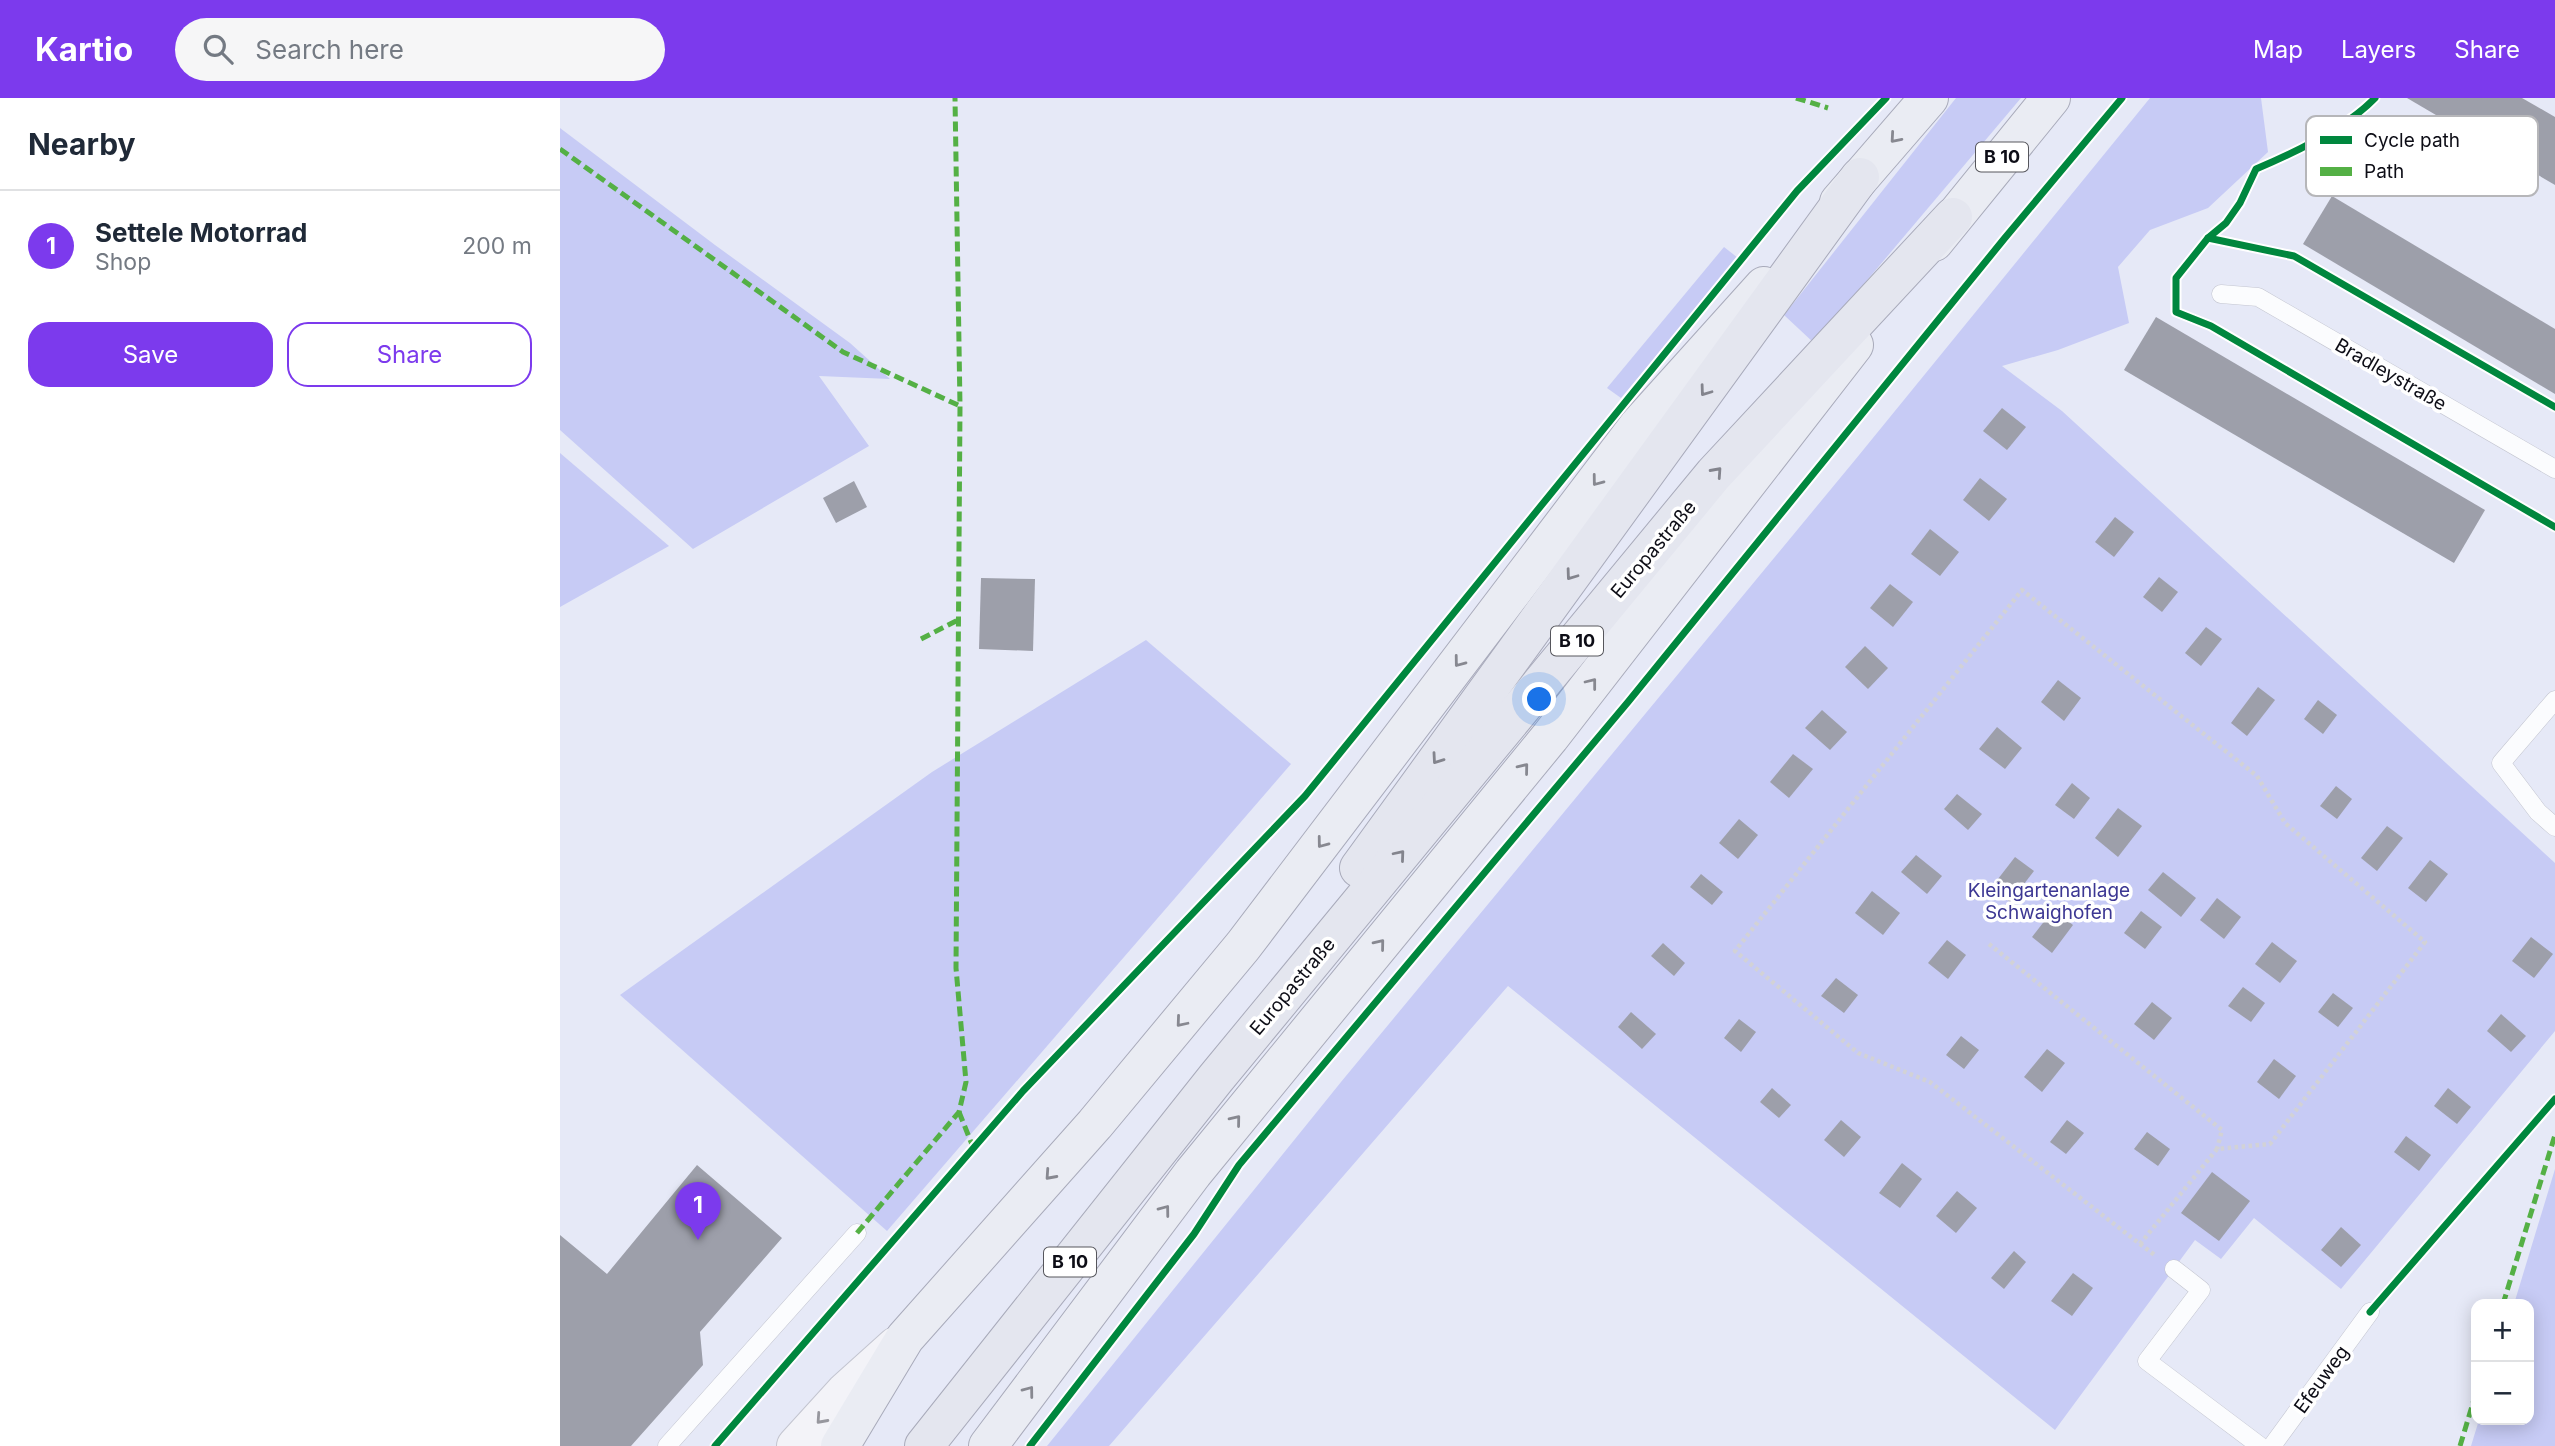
<!DOCTYPE html>
<meta charset="utf-8">
<style>
:root{--surface:#fff;--page:#f6f6f7;--text:#1f2937;--muted:#747a83;--line:#e0e1e3;--accent:#7c3aed}
body{margin:0;font-family:Inter,sans-serif;background:var(--page);color:var(--text)}
.controls{position:absolute;right:21px;bottom:21px;display:grid;overflow:hidden;border-radius:14px;box-shadow:0 4px 18px #0003}
.controls button{width:63px;height:63px;display:grid;place-items:center;padding:0;border:0;border-bottom:2px solid var(--line);background:var(--surface);color:var(--text);font:35px sans-serif}
.you{position:absolute;left:980px;top:602px;width:24px;height:24px;margin:-18px;border:5px solid #fff;border-radius:50%;background:#1a73e8;box-shadow:0 0 0 10px #1a73e833}
.badge{display:grid;place-items:center;width:46px;height:46px;border-radius:50%;background:var(--accent);color:#fff;font-size:23px;font-weight:700}
.pin{position:absolute;translate:-50% -58px;filter:drop-shadow(0 2px 4px #0008)}
.pin::after{content:'';position:absolute;top:37px;width:24px;height:21px;background:inherit;clip-path:polygon(0 0,100% 0,50% 100%)}
.list{margin:0;padding:0;list-style:none}
h2{display:flex;justify-content:space-between;align-items:center;height:91px;margin:0;padding:0 28px;font-size:30px}
h2 small{font-size:23px;font-weight:400;color:var(--muted)}
.list li{display:grid;grid-template-columns:46px 1fr auto;gap:21px;align-items:center;box-sizing:border-box;height:112px;padding:0 28px;border-top:2px solid var(--line)}
.list b{display:block;font-size:26px;white-space:nowrap}
.list p{margin:0;font-size:23px;white-space:nowrap;color:var(--muted)}
.list em{font-size:23px;font-style:normal;color:var(--muted)}
.actions{display:flex;gap:14px;padding:21px 28px}
.actions a{flex:1;padding:16px 0;border:2px solid var(--accent);border-radius:21px;text-align:center;font-size:24px;color:var(--accent)}
.actions .main{background:var(--accent);color:#fff}
.icon{flex:none;width:38px;height:38px;fill:none;stroke:currentColor;stroke-width:2;stroke-linecap:round;stroke-linejoin:round}
.map{position:relative;flex:none;width:1995px;height:1348px;overflow:hidden}
header{display:flex;align-items:center;gap:42px;box-sizing:border-box;height:98px;padding:0 35px;background:var(--accent);color:#fff}
header strong{font-size:33px}
nav{display:flex;gap:38px;margin-inline-start:auto;font-size:24px}
.search{width:490px;height:63px;background:var(--page);display:flex;align-items:center;gap:18px;box-sizing:border-box;padding:0 24px;border-radius:38px;color:var(--muted);font-size:26px}
main{display:flex}
aside{flex:1;background:var(--surface)}
.map>svg:first-child{display:block}
.green{fill:#c7cbf5}
.building{fill:#9d9faa}
.lines{fill:none;stroke-linecap:round;stroke-linejoin:round}
.service-casing{stroke:#c3c5d0;stroke-width:19}
.secondary-casing{stroke:#c3c5d0;stroke-width:40}
.primary-casing{stroke:#a8aaba;stroke-width:40}
.trunk-casing{stroke:#a8aaba;stroke-width:40}
.path{stroke:#d2d2d6;stroke-width:4.5;stroke-dasharray:3.5 3.5;stroke-linecap:butt}
.service{stroke:#fbfcfe;stroke-width:18}
.secondary{stroke:#f3f3f8;stroke-width:38}
.primary{stroke:#eaecf3;stroke-width:38}
.trunk{stroke:#e4e6ef;stroke-width:38}
.quiet{stroke:#54b045;stroke-width:5;stroke-dasharray:10 5;stroke-linecap:butt}
.cycleway-casing{stroke:#fff;stroke-width:11}
.cycleway{stroke:#00873e;stroke-width:7}
.oneway{stroke:#878890}
.oneway2{stroke:#83848d}
.oneway3{stroke:#97979e}
.labels{text-anchor:middle;stroke-width:7;stroke-linejoin:round;paint-order:stroke}
.shield{fill:#fff;stroke:#56565c;stroke-width:2}
.shield-label{font-size:18px;font-weight:bold;fill:#0d0d16}
.street-label{font-size:19px;fill:#0d0d16;stroke:#fff}
.park-label{font-size:19px;fill:#3c3793;stroke:#fff}
.key{fill:#fff;stroke:#b6b6b9;stroke-width:2}
.key-label{font-size:19px;fill:#0d0d16}
</style>
<header>
<strong>Kartio</strong>
<div class="search"><svg class="icon" aria-label="search" viewBox="0 0 24 24"><circle cx="10" cy="10" r="6"/><path d="M15 15l6 6"/></svg>Search here</div>
<nav><a>Map</a><a>Layers</a><a>Share</a></nav>
</header>
<main>
<aside>
<h2>Nearby<small></small></h2>
<ul class="list">
<li><span class="badge">1</span><div><b>Settele Motorrad</b><p>Shop</p></div><em>200 m</em></li>
</ul>
<div class="actions"><a class="main">Save</a><a>Share</a></div>
</aside>
<div class="map">
<svg width="1995" height="1348" viewBox="0 0 1995 1348">
<rect width="100%" height="100%" fill="#e6e9f7"/>
<g class="green">
<polygon points="1396,0 1461,0 1254,245 1224,217"/>
<polygon points="1590,0 1701,0 1708,54 1648,110 1590,132 1558,169 1569,225 1498,252 1442,268 1502,313 1995,765 1995,933 1781,1191 1694,1120 1661,1161 1635,1142 1495,1332 948,888 549,1348 487,1348 781,984 1295,362"/>
<polygon points="0,30 155,147 290,245 330,281 259,278 309,348 133,451 0,332"/>
<polygon points="1164,149 1178,160 1061,300 1047,290"/>
<polygon points="0,355 109,448 0,509"/>
<polygon points="586,542 731,666 327,1133 60,897 372,674"/>
<polygon points="1995,1071 1995,1348 1911,1348 1919,1322 1969,1322 1969,1206 1954,1206"/>
</g>
<g class="building">
<polygon points="1847,0 1962,0 1995,19 1995,87"/>
<polygon points="1772,98 1995,231 1995,296 1743,146"/>
<polygon points="1596,219 1925,412 1894,465 1564,272"/>
<polygon points="1442,310 1466,329 1447,352 1423,333"/>
<polygon points="1420,380 1447,401 1429,423 1403,402"/>
<polygon points="294,383 307,409 276,425 263,400"/>
<polygon points="1555,419 1574,434 1554,459 1535,444"/>
<polygon points="1370,431 1399,454 1380,478 1351,456"/>
<polygon points="1599,479 1618,494 1602,514 1583,499"/>
<polygon points="421,480 475,481 473,553 419,551"/>
<polygon points="1330,486 1353,504 1333,529 1310,510"/>
<polygon points="1646,529 1662,541 1641,568 1625,555"/>
<polygon points="1305,548 1328,570 1308,591 1285,569"/>
<polygon points="1498,582 1521,600 1504,623 1481,604"/>
<polygon points="1698,589 1715,602 1687,638 1671,625"/>
<polygon points="1758,602 1777,617 1763,636 1744,621"/>
<polygon points="1262,612 1287,634 1270,652 1245,630"/>
<polygon points="1437,629 1462,650 1445,671 1419,651"/>
<polygon points="1233,656 1253,671 1229,700 1210,684"/>
<polygon points="1512,685 1530,700 1514,721 1495,707"/>
<polygon points="1776,688 1792,701 1777,721 1760,708"/>
<polygon points="1397,696 1422,716 1408,732 1384,711"/>
<polygon points="1558,710 1582,728 1558,759 1535,740"/>
<polygon points="1179,721 1198,737 1178,761 1159,745"/>
<polygon points="1827,728 1843,740 1817,773 1801,760"/>
<polygon points="1356,757 1382,778 1367,796 1341,774"/>
<polygon points="1455,759 1474,773 1450,804 1431,790"/>
<polygon points="1870,762 1888,776 1866,804 1848,790"/>
<polygon points="1603,774 1636,800 1621,819 1588,792"/>
<polygon points="1141,776 1163,794 1152,807 1130,789"/>
<polygon points="1312,793 1340,815 1323,837 1295,815"/>
<polygon points="1657,800 1681,819 1664,841 1640,822"/>
<polygon points="1493,812 1513,827 1492,855 1472,839"/>
<polygon points="1581,813 1602,829 1585,851 1564,835"/>
<polygon points="1971,839 1993,856 1974,880 1952,863"/>
<polygon points="1387,842 1406,857 1388,881 1368,865"/>
<polygon points="1712,844 1737,863 1720,885 1695,866"/>
<polygon points="1103,845 1125,865 1114,878 1091,858"/>
<polygon points="1276,880 1298,897 1284,915 1261,898"/>
<polygon points="1683,889 1705,905 1691,924 1668,908"/>
<polygon points="1773,895 1793,910 1778,929 1758,914"/>
<polygon points="1592,904 1612,920 1594,942 1574,926"/>
<polygon points="1071,914 1096,936 1082,951 1058,929"/>
<polygon points="1941,916 1966,938 1951,954 1927,933"/>
<polygon points="1179,921 1196,934 1181,954 1164,940"/>
<polygon points="1401,938 1419,952 1404,971 1386,957"/>
<polygon points="1487,951 1505,965 1482,994 1464,979"/>
<polygon points="1714,961 1736,978 1719,1001 1697,984"/>
<polygon points="1212,990 1231,1007 1219,1020 1200,1004"/>
<polygon points="1888,990 1911,1009 1897,1026 1874,1008"/>
<polygon points="1281,1022 1301,1039 1284,1059 1264,1042"/>
<polygon points="1507,1022 1524,1035 1506,1056 1490,1044"/>
<polygon points="1587,1034 1610,1051 1598,1068 1574,1051"/>
<polygon points="1846,1038 1871,1057 1859,1073 1834,1054"/>
<polygon points="1342,1065 1362,1081 1340,1110 1319,1095"/>
<polygon points="137,1067 222,1140 140,1234 143,1267 71,1348 0,1348 0,1137 47,1176"/>
<polygon points="1652,1074 1690,1103 1659,1143 1621,1115"/>
<polygon points="1397,1093 1417,1110 1396,1135 1376,1118"/>
<polygon points="1781,1129 1801,1147 1781,1169 1761,1152"/>
<polygon points="1454,1153 1466,1164 1444,1191 1431,1180"/>
<polygon points="1513,1175 1533,1190 1512,1218 1491,1203"/>
</g>
<g class="lines">
<defs>
<g id="service">
<polyline points="1661,196 1698,199 1995,371"/>
<polyline points="1995,602 1941,665 1978,714 1995,729"/>
<polyline points="1614,1171 1641,1192 1587,1263 1700,1348"/>
<polyline points="107,1348 297,1135"/>
<polyline points="1712,1348 1810,1214"/>
</g>
<polyline id="secondary" points="236,1348 286,1293 336,1248"/>
<g id="primary">
<polyline points="1279,104 1369,0"/>
<polyline points="1374,144 1491,0"/>
<polyline points="280,1348 345,1240 535,1026 683,848 1078,328 1204,188"/>
<polyline points="428,1348 633,1075 990,639 1294,247"/>
</g>
<g id="trunk">
<polyline points="799,770 1300,79"/>
<polyline points="364,1348 656,980 1154,376 1393,119"/>
</g>
</defs>
<use href="#service" class="service-casing"/>
<use href="#secondary" class="secondary-casing"/>
<use href="#primary" class="primary-casing"/>
<use href="#trunk" class="trunk-casing"/>
<g class="path">
<polyline points="1429,846 1662,1032 1657,1051"/>
<polyline points="1580,1146 1657,1051 1710,1046 1865,844 1725,725 1697,678 1462,492 1175,853 1298,955 1370,984 1580,1146 1596,1158"/>
</g>
<use href="#service" class="service"/>
<use href="#secondary" class="secondary"/>
<use href="#primary" class="primary"/>
<use href="#trunk" class="trunk"/>
<g class="quiet">
<polyline points="1236,0 1268,10"/>
<polyline points="0,51 283,254 400,308"/>
<polyline points="361,541 398,522"/>
<polyline points="399,1014 413,1049"/>
<polyline points="297,1135 399,1014 406,984 396,870 400,308 395,0"/>
<polyline points="1943,1206 1995,1037"/>
<polyline points="1900,1348 1916,1295"/>
</g>
<defs>
<g id="cycleway">
<path d="M1815 0C1787 29 1734 55 1696 71L1680 105 1666 125 1648 140 1616 180V214L1651 228 1995 429"/>
<polyline points="1648,140 1734,158 1995,309"/>
<polyline points="1810,1214 1995,1001"/>
<polyline points="155,1348 463,993 745,698 1237,93 1326,0"/>
<polyline points="470,1348 634,1136 679,1067 1068,604 1444,141 1562,0"/>
</g>
</defs>
<use href="#cycleway" class="cycleway-casing"/>
<use href="#cycleway" class="cycleway"/>
</g>
<defs><path id="oneway-chevron" d="M-2-3.5L2.5 0L-2 3.5" fill="none" stroke-width="1.6" stroke-linecap="round" stroke-linejoin="round" transform="scale(1.75)"/></defs>
<g class="oneway">
<use href="#oneway-chevron" transform="translate(1335 40) rotate(131)"/>
<use href="#oneway-chevron" transform="translate(1037 383) rotate(127)"/>
<use href="#oneway-chevron" transform="translate(899 564) rotate(127)"/>
<use href="#oneway-chevron" transform="translate(1032 585) rotate(-52)"/>
<use href="#oneway-chevron" transform="translate(964 670) rotate(-51)"/>
<use href="#oneway-chevron" transform="translate(762 745) rotate(127)"/>
<use href="#oneway-chevron" transform="translate(820 846) rotate(-51)"/>
<use href="#oneway-chevron" transform="translate(621 924) rotate(130)"/>
<use href="#oneway-chevron" transform="translate(676 1022) rotate(-51)"/>
<use href="#oneway-chevron" transform="translate(490 1077) rotate(132)"/>
<use href="#oneway-chevron" transform="translate(605 1112) rotate(-53)"/>
<use href="#oneway-chevron" transform="translate(469 1293) rotate(-53)"/>
</g>
<g class="oneway2">
<use href="#oneway-chevron" transform="translate(1145 293) rotate(126)"/>
<use href="#oneway-chevron" transform="translate(1157 374) rotate(-48)"/>
<use href="#oneway-chevron" transform="translate(1011 477) rotate(126)"/>
<use href="#oneway-chevron" transform="translate(877 661) rotate(125)"/>
<use href="#oneway-chevron" transform="translate(840 757) rotate(-50)"/>
</g>
<use class="oneway3" href="#oneway-chevron" transform="translate(261 1321) rotate(132)"/>
<g class="labels">
<g class="shield">
<rect x="1416" y="44.5" width="52" height="29" rx="5"/>
<rect x="991" y="528.5" width="52" height="29" rx="5"/>
<rect x="484" y="1149.5" width="52" height="29" rx="5"/>
</g>
<g class="shield-label">
<text x="1442" y="65">B 10</text>
<text x="1017" y="549">B 10</text>
<text x="510" y="1170">B 10</text>
</g>
<g class="street-label">
<text transform="translate(1831 276) rotate(30)" y="7">Bradleystraße</text>
<text transform="translate(1093 451) rotate(-50)" y="7">Europastraße</text>
<text transform="translate(732 888) rotate(-50)" y="7">Europastraße</text>
<text transform="translate(1761 1281) rotate(-54)" y="7">Efeuweg</text>
</g>
<g class="park-label">
<text x="1489" y="799">Kleingartenanlage<tspan x="1489" dy="22">Schwaighofen</tspan></text>
</g>
</g>
<rect x="1746" y="18" width="232" height="80" rx="10" class="key"/>
<rect x="1760" y="38" width="32" height="8" fill="#00873e"/>
<rect x="1760" y="69" width="32" height="9" fill="#54b045"/>
<g class="key-label">
<text x="1804" y="49">Cycle path</text>
<text x="1804" y="80">Path</text>
</g>
</svg>
<div class="controls">
<button>+</button>
<button>−</button>
</div>
<div class="you"></div>
<div class="pin badge" style="left:138px;top:1142px">1</div>
</div>
</main>
